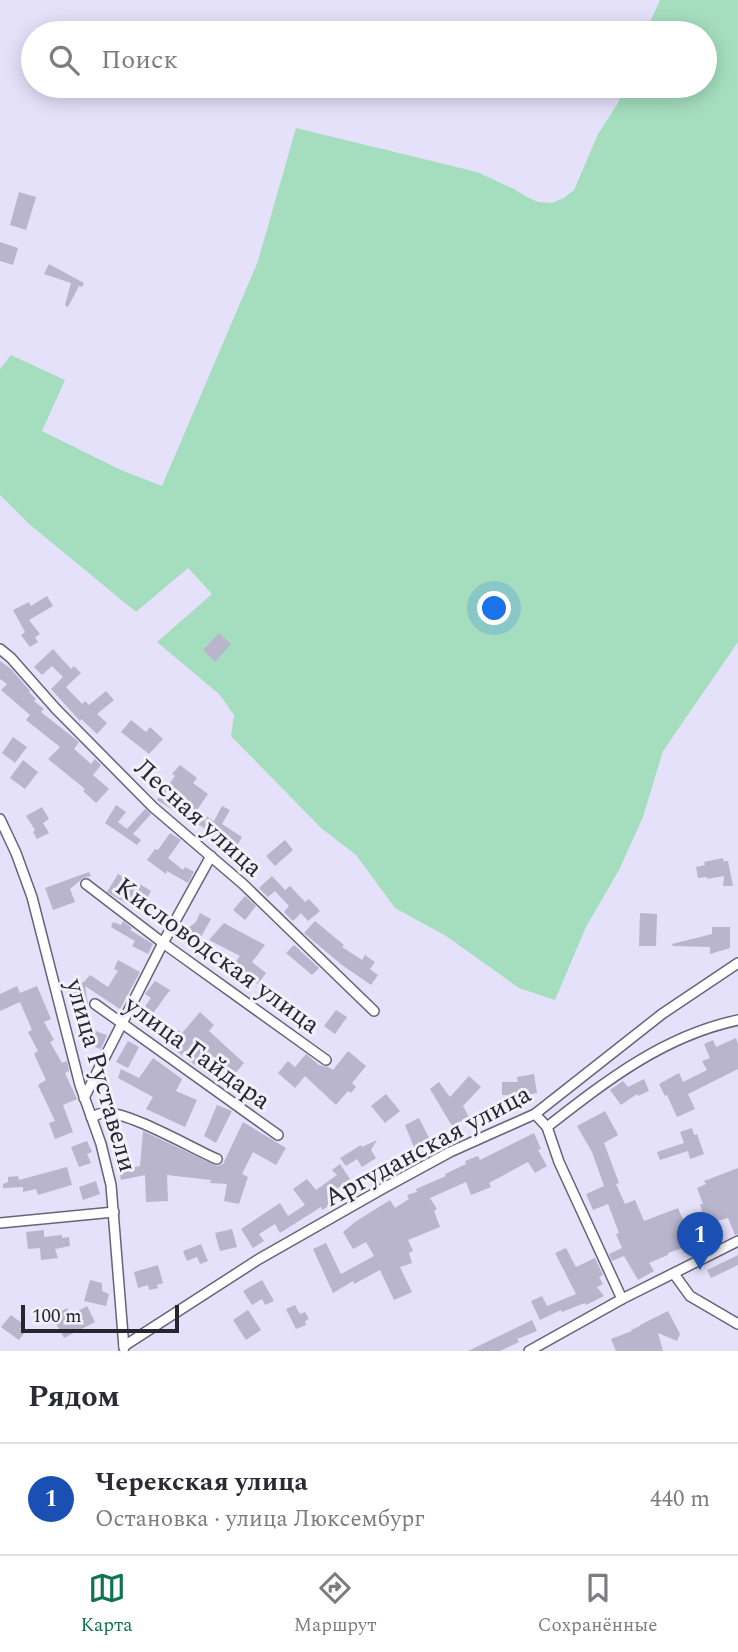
<!DOCTYPE html>
<html lang="ru">
<meta charset="utf-8">
<style>
:root{--surface:#fff;--page:#f2f2f3;--text:#2b2b33;--muted:#7c7c81;--line:#e1e1e2;--accent:#10744c}
body{margin:0;font-family:Spectral,serif;background:var(--page);color:var(--text)}
.scale{position:absolute;left:21px;bottom:18px;width:158px;box-sizing:border-box;padding-left:7px;border:4px solid #27262f;border-top:0;font-size:19px;line-height:24px;white-space:nowrap;color:#27262f;-webkit-text-stroke:5px #f2f1fb;paint-order:stroke}
.you{position:absolute;left:495px;top:609px;width:24px;height:24px;margin:-18px;border:5px solid #fff;border-radius:50%;background:#1a73e8;box-shadow:0 0 0 10px #1a73e833}
.badge{display:grid;place-items:center;width:46px;height:46px;border-radius:50%;background:var(--accent);color:#fff;font-size:23px;font-weight:700}
.pin{position:absolute;translate:-50% -58px;filter:drop-shadow(0 2px 4px #0008)}
.pin::after{content:'';position:absolute;top:37px;width:24px;height:21px;background:inherit;clip-path:polygon(0 0,100% 0,50% 100%)}
.list{margin:0;padding:0;list-style:none}
h2{display:flex;justify-content:space-between;align-items:center;height:91px;margin:0;padding:0 28px;font-size:30px}
h2 small{font-size:23px;font-weight:400;color:var(--muted)}
.list li{display:grid;grid-template-columns:46px 1fr auto;gap:21px;align-items:center;box-sizing:border-box;height:112px;padding:0 28px;border-top:2px solid var(--line)}
.list b{display:block;font-size:26px;white-space:nowrap}
.list p{margin:0;font-size:23px;white-space:nowrap;color:var(--muted)}
.list em{font-size:23px;font-style:normal;color:var(--muted)}
.icon{flex:none;width:38px;height:38px;fill:none;stroke:currentColor;stroke-width:2;stroke-linecap:round;stroke-linejoin:round}
.map{position:relative;flex:none;width:738px;height:1351px;overflow:hidden}
.search{position:absolute;background:var(--surface);box-shadow:0 4px 18px #0003;left:21px;right:21px;top:21px;height:77px;display:flex;align-items:center;gap:18px;box-sizing:border-box;padding:0 24px;border-radius:38px;color:var(--muted);font-size:26px}
.sheet{height:203px;background:var(--surface)}
nav{display:flex;justify-content:space-around;align-items:center;box-sizing:border-box;height:98px;border-top:2px solid var(--line);background:var(--surface);font-size:19px;color:var(--muted)}
nav a{display:grid;justify-items:center;gap:4px}
nav .on{color:var(--accent)}
.map>svg:first-child{display:block}
.green{fill:#a5debe}
.building{fill:#b9b5cd}
.lines{fill:none;stroke-linecap:round;stroke-linejoin:round}
.minor-casing{stroke:#676378;stroke-width:12}
.minor{stroke:#fff;stroke-width:9}
.labels{text-anchor:middle;stroke-width:6;stroke-linejoin:round;paint-order:stroke}
.street-label{font-size:26px;fill:#27262f;stroke:#f2f1fb}
</style>
<div class="map">
<svg width="738" height="1351" viewBox="0 0 738 1351">
<rect width="100%" height="100%" fill="#e5e1fa"/>
<polygon class="green" points="660,0 738,0 738,642 663,751 643,817 619,870 586,927 555,1000 519,988 446,936 395,908 356,855 321,828 231,736 234,715 219,694 157,642 212,594 188,568 136,612 28,523 0,495 0,369 11,355 65,380 42,431 121,470 162,486 258,261 296,128 477,172 514,189 527,197 538,202 552,203 564,198 574,190 598,134 618,103 625,86 705,86 705,33 645,33"/>
<g class="building">
<polygon points="19,192 36,197 26,230 10,225"/>
<polygon points="0,242 18,248 13,265 0,261"/>
<polygon points="49,264 84,283 82,287 79,286 68,307 65,305 71,283 44,274"/>
<polygon points="47,596 53,606 29,620 40,634 35,637 38,642 30,647 21,635 25,632 13,610 29,602 31,606"/>
<polygon points="219,633 231,644 215,662 203,650"/>
<polygon points="53,649 71,669 74,666 81,673 66,687 82,704 85,701 89,705 106,691 114,700 97,714 107,723 97,734 81,719 80,721 51,689 63,677 52,666 42,675 34,667"/>
<polygon points="0,661 11,669 30,691 29,692 36,699 34,701 44,709 41,712 79,742 74,749 91,764 95,759 101,765 93,775 109,789 96,803 83,791 85,789 48,759 60,747 26,720 30,715 1,690 7,684 0,679"/>
<polygon points="131,720 146,732 150,727 163,739 149,754 121,732"/>
<polygon points="13,737 27,747 15,763 2,753"/>
<polygon points="23,760 38,772 25,789 10,778"/>
<polygon points="180,765 197,778 193,783 208,794 197,810 214,821 222,806 230,810 222,824 242,837 233,853 215,844 220,837 199,825 196,829 189,824 191,821 157,800 175,776 172,774"/>
<polygon points="116,805 126,812 118,822 127,829 145,809 151,814 133,834 141,840 137,845 105,823"/>
<polygon points="42,807 49,819 43,823 49,833 37,839 33,832 35,830 26,816"/>
<polygon points="170,833 181,840 168,858 183,870 185,867 194,872 188,883 167,871 166,874 147,860 155,849 158,850"/>
<polygon points="285,840 293,850 275,866 266,856"/>
<polygon points="723,858 724,864 724,861 728,861 733,886 723,886 724,876 707,879 707,877 698,878 696,867 705,865 704,862"/>
<polygon points="89,872 91,876 83,878 70,889 75,902 53,910 45,888"/>
<polygon points="118,874 134,883 135,881 151,891 144,903 137,898 132,907 107,892"/>
<polygon points="272,876 285,890 290,886 305,902 309,899 320,911 308,921 301,913 293,921 284,912 289,906 275,891 268,897 259,888"/>
<polygon points="245,896 256,906 245,920 233,910"/>
<polygon points="200,913 211,919 200,939 191,935 186,944 179,940 183,932 196,922"/>
<polygon points="640,913 657,914 656,946 639,946"/>
<polygon points="123,921 132,928 130,930 153,944 148,954 132,946 135,941 111,927 113,922 121,925"/>
<polygon points="315,921 344,945 342,947 362,960 365,955 375,962 370,969 378,975 371,985 342,965 304,933"/>
<polygon points="224,923 265,945 252,962 266,973 258,984 244,974 240,980 228,971 240,956 209,940"/>
<polygon points="712,927 730,927 730,948 710,954 710,947 673,946 672,944 712,934"/>
<polygon points="294,945 319,968 312,975 286,953"/>
<polygon points="118,960 140,972 120,1009 85,986 88,1004 70,1007 66,986 84,982 90,975 108,987 118,971 114,969"/>
<polygon points="155,981 170,990 151,1016 157,1020 149,1031 135,1020 151,998 145,994"/>
<polygon points="17,986 20,993 37,986 51,1019 44,1022 54,1040 50,1042 62,1063 67,1061 69,1071 65,1073 77,1099 63,1105 73,1132 55,1139 49,1123 55,1121 38,1085 46,1080 34,1054 38,1051 28,1032 32,1030 20,1002 0,1011 0,994"/>
<polygon points="336,1010 347,1017 335,1034 324,1026"/>
<polygon points="200,1012 214,1025 209,1031 244,1063 232,1077 218,1065 210,1076 167,1044 178,1030 182,1033"/>
<polygon points="90,1029 107,1035 101,1049 85,1044"/>
<polygon points="736,1038 738,1044 738,1069 688,1094 695,1109 677,1117 667,1095 665,1096 659,1084 679,1073 683,1082 707,1070 702,1061 710,1058 704,1044 713,1040 716,1047"/>
<polygon points="128,1041 139,1047 128,1068 116,1062"/>
<polygon points="348,1051 366,1066 352,1083 356,1087 351,1093 348,1091 336,1105 305,1076 295,1088 278,1073 288,1061 295,1067 306,1054 319,1065 328,1067 333,1070"/>
<polygon points="153,1058 182,1079 176,1091 197,1100 185,1127 146,1109 153,1097 118,1078 121,1069 139,1078"/>
<polygon points="534,1074 537,1093 520,1096 502,1095 502,1082 518,1082 517,1077"/>
<polygon points="469,1076 481,1087 463,1106 469,1117 452,1126 430,1089 439,1082 450,1097"/>
<polygon points="644,1079 649,1091 638,1096 637,1094 621,1105 610,1090 623,1081 628,1087"/>
<polygon points="386,1094 400,1111 385,1123 371,1106"/>
<polygon points="217,1105 232,1111 216,1143 204,1136"/>
<polygon points="605,1111 618,1135 604,1143 619,1183 616,1184 625,1204 635,1200 644,1221 678,1208 687,1229 705,1222 700,1204 703,1204 697,1188 706,1184 704,1181 738,1168 738,1234 735,1235 728,1218 713,1222 717,1236 668,1253 668,1255 649,1263 654,1271 638,1280 624,1256 612,1261 609,1254 622,1248 616,1234 619,1233 608,1204 593,1210 586,1194 604,1186 592,1152 577,1126"/>
<polygon points="419,1118 432,1144 416,1152 405,1125"/>
<polygon points="243,1122 286,1148 276,1165 253,1152 242,1174 248,1177 239,1204 224,1201 227,1184 210,1183 211,1180 167,1175 168,1201 146,1202 145,1175 121,1180 119,1170 140,1166 143,1131 217,1166 223,1164"/>
<polygon points="692,1128 694,1135 697,1134 704,1154 690,1159 688,1151 660,1160 657,1152 684,1143 680,1132"/>
<polygon points="534,1133 541,1149 538,1150 547,1166 535,1173 528,1162 489,1183 491,1187 471,1195 466,1182 430,1198 437,1209 434,1211 440,1227 408,1240 413,1251 409,1253 412,1263 400,1267 412,1292 394,1300 380,1270 354,1284 353,1281 333,1293 313,1249 326,1243 341,1274 374,1256 366,1242 353,1249 343,1232 355,1222 390,1200 395,1208 409,1199 407,1195 417,1192 416,1189 446,1176 445,1174 466,1164 465,1161 478,1156 480,1160"/>
<polygon points="377,1140 371,1150 376,1158 362,1167 357,1159 346,1166 340,1158 361,1145 362,1147"/>
<polygon points="87,1141 92,1152 87,1154 91,1163 79,1167 71,1147"/>
<polygon points="340,1164 350,1179 329,1195 334,1203 322,1210 321,1207 280,1233 275,1224 259,1234 264,1241 253,1248 241,1229 280,1203 288,1216 305,1205 293,1189 307,1179 316,1190 337,1175 332,1170"/>
<polygon points="67,1167 72,1185 38,1195 36,1189 23,1192 23,1187 3,1188 3,1184 8,1182 8,1177 18,1176 19,1180"/>
<polygon points="96,1181 100,1194 83,1200 79,1187"/>
<polygon points="232,1229 237,1247 220,1251 215,1233"/>
<polygon points="44,1230 44,1237 62,1235 62,1238 69,1237 70,1246 55,1249 58,1258 41,1260 40,1248 28,1249 26,1232"/>
<polygon points="201,1244 208,1261 200,1264 197,1257 187,1261 183,1251"/>
<polygon points="566,1248 576,1267 595,1258 603,1275 599,1277 603,1284 597,1287 604,1296 586,1305 585,1303 562,1312 561,1310 540,1320 531,1301 542,1296 547,1306 576,1294 555,1253"/>
<polygon points="738,1255 738,1265 711,1278 707,1270"/>
<polygon points="158,1265 163,1283 157,1285 158,1288 149,1290 148,1285 138,1288 134,1272"/>
<polygon points="90,1280 102,1283 102,1291 109,1294 106,1306 84,1301"/>
<polygon points="262,1280 274,1301 265,1305 262,1299 252,1305 243,1291"/>
<polygon points="295,1305 300,1314 305,1312 309,1319 305,1321 306,1325 296,1329 286,1309"/>
<polygon points="87,1306 95,1322 64,1338 55,1322 63,1318 60,1312 67,1308 71,1315"/>
<polygon points="248,1310 261,1330 246,1340 233,1320"/>
<polygon points="668,1311 680,1334 677,1341 658,1333 663,1351 616,1351 611,1339 632,1331 631,1330 640,1326 640,1325"/>
<polygon points="11,1315 23,1324 20,1329 25,1332 19,1340 1,1327"/>
<polygon points="532,1320 537,1331 517,1339 519,1342 500,1351 468,1351"/>
</g>
<g class="lines">
<defs>
<g id="minor">
<polyline points="0,649 11,658 56,709 153,807 243,884 374,1011"/>
<polyline points="0,819 16,853 32,897 80,1085 101,1144 111,1185 124,1348"/>
<polyline points="86,884 163,943 326,1060"/>
<polyline points="95,1004 278,1135"/>
<polyline points="84,1098 163,943 211,856"/>
<polyline points="535,1114 547,1127 559,1162 622,1299"/>
<path d="M91 1117C95 1116 98 1114 102 1113 125 1109 193 1149 217 1159"/>
<path d="M547 1127C606 1081 663 1036 738 1020"/>
<polyline points="0,1223 114,1212"/>
<polyline points="674,1274 690,1296 738,1324"/>
<polyline points="124,1346 259,1259 382,1189 450,1152 535,1114 662,1014 738,963"/>
<polyline points="529,1351 622,1299 738,1241"/>
</g>
</defs>
<use href="#minor" class="minor-casing"/>
<use href="#minor" class="minor"/>
</g>
<g class="labels">
<g class="street-label">
<text transform="translate(199 817) rotate(42)" y="9">Лесная улица</text>
<text transform="translate(218 955) rotate(36)" y="9">Кисловодская улица</text>
<text transform="translate(198 1052) rotate(36)" y="9">улица Гайдара</text>
<text transform="translate(102 1075) rotate(74)" y="9">улица Руставели</text>
<text transform="translate(427 1145) rotate(-28)" y="9">Аргуданская улица</text>
</g>
</g>
</svg>
<div class="scale">100 m</div>
<div class="you"></div>
<div class="pin badge" style="left:700px;top:1270px;background:#1a4fb4">1</div>
<div class="search"><svg class="icon" aria-label="search" viewBox="0 0 24 24"><circle cx="10" cy="10" r="6"/><path d="M15 15l6 6"/></svg>Поиск</div>
</div>
<section class="sheet">
<h2>Рядом<small></small></h2>
<ul class="list">
<li><span class="badge" style="background:#1a4fb4">1</span><div><b>Черекская улица</b><p>Остановка · улица Люксембург</p></div><em>440 m</em></li>
</ul>
</section>
<nav>
<a class="on"><svg class="icon" aria-label="map" viewBox="0 0 24 24"><path d="M3 6l6-2 6 2 6-2v14l-6 2-6-2-6 2zM9 4v14M15 6v14"/></svg>Карта</a>
<a><svg class="icon" aria-label="directions" viewBox="0 0 24 24"><path d="M12 3l9 9-9 9-9-9zM9 14v-3h6M13 9l2 2-2 2"/></svg>Маршрут</a>
<a><svg class="icon" aria-label="saved" viewBox="0 0 24 24"><path d="M7 4h10v16l-5-4-5 4z"/></svg>Сохранённые</a>
</nav>
